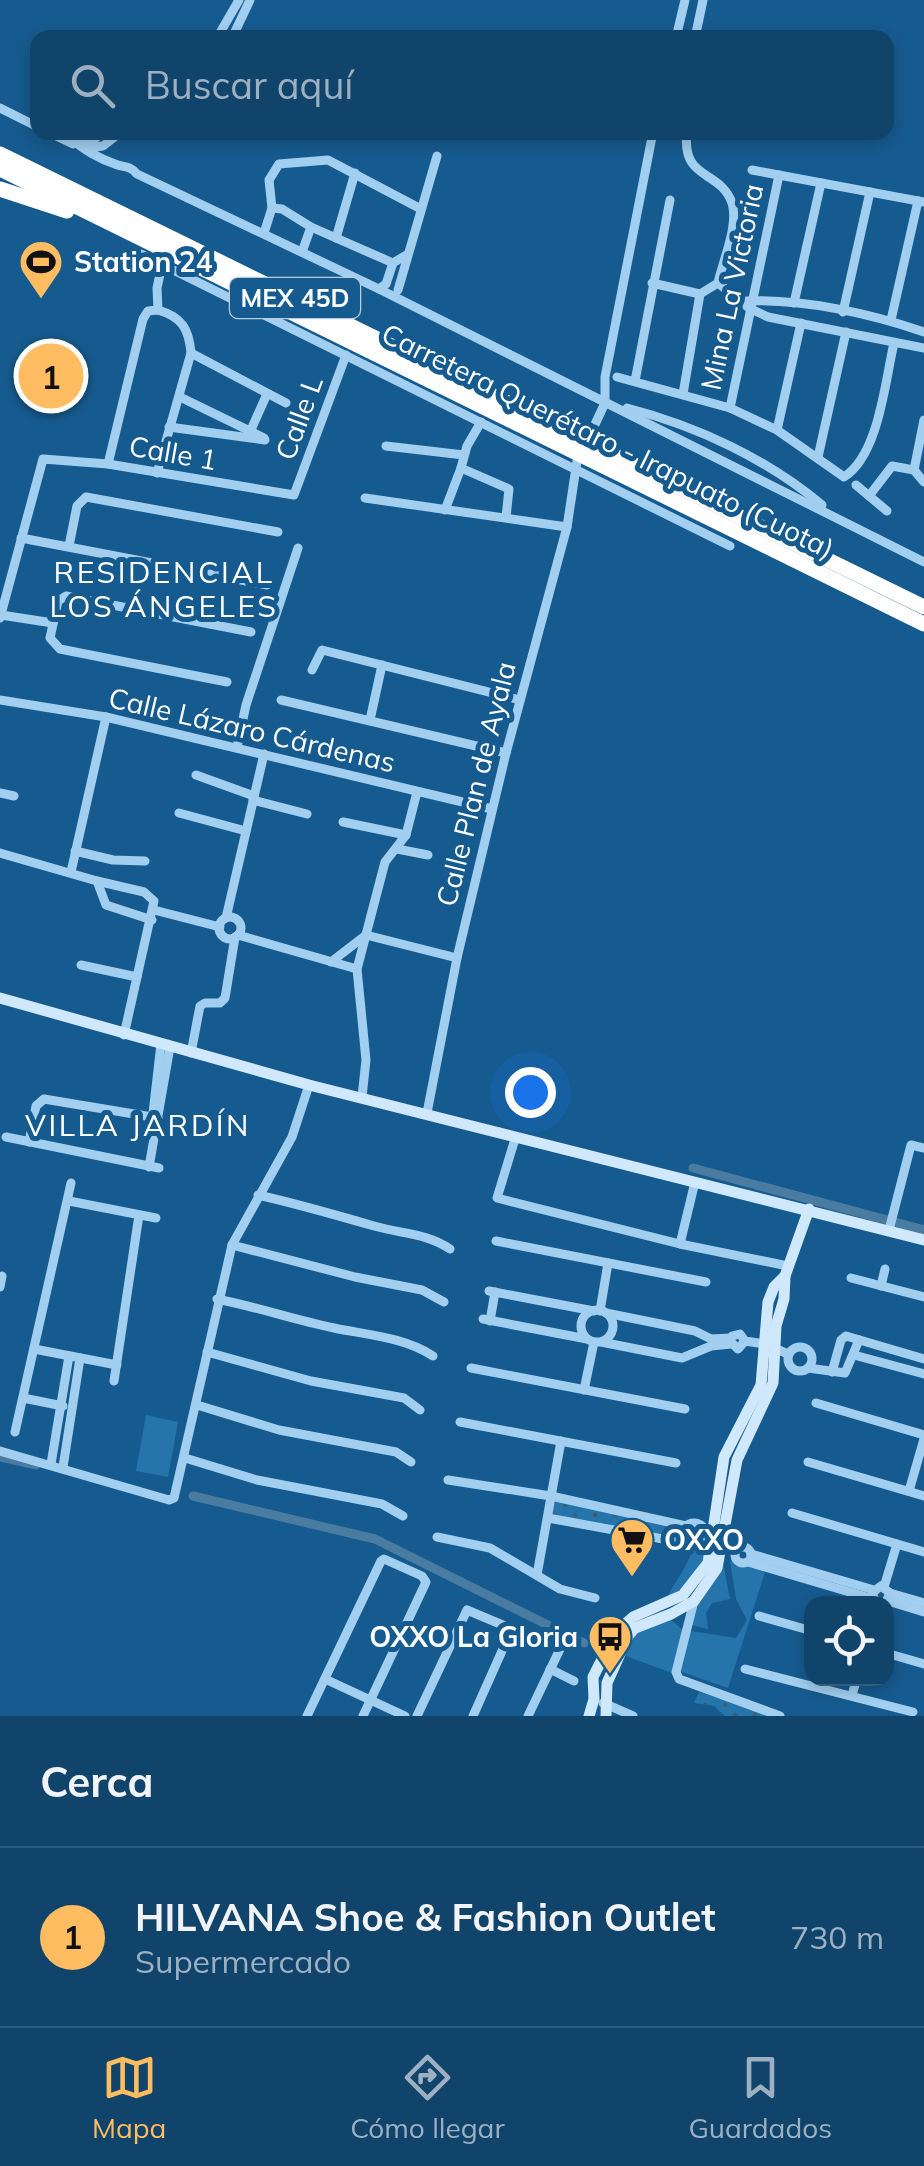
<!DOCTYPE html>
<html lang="es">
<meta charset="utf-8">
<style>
:root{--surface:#10446b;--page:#194b71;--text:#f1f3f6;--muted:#9cb0c1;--line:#305c7e;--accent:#ffbc61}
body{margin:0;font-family:Mulish,sans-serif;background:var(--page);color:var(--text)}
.controls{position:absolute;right:30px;bottom:30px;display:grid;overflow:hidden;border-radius:20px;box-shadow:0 5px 15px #0003}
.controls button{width:90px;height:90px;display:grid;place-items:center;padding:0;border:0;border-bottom:2px solid var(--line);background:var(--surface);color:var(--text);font:50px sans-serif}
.you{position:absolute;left:530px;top:1092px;width:35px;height:35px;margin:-25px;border:8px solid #fff;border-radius:50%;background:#1a73e8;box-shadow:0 0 0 15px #1a73e833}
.badge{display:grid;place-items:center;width:65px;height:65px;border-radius:50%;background:var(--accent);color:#111;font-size:32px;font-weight:700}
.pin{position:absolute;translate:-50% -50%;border:5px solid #fff;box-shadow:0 2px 10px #0006}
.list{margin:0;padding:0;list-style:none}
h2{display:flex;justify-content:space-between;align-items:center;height:130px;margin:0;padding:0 40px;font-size:42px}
h2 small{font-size:32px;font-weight:400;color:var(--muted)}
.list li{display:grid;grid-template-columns:65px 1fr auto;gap:30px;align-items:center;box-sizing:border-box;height:180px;padding:0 40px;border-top:2px solid var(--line)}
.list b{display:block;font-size:38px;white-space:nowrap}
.list p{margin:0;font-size:32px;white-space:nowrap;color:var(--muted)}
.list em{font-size:32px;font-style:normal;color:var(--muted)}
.icon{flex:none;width:55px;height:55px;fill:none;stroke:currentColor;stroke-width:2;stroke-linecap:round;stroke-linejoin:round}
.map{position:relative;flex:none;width:924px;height:1716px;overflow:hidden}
.search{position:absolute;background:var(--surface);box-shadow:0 5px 15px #0003;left:30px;right:30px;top:30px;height:110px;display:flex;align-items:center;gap:25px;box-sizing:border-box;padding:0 35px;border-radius:20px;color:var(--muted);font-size:38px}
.sheet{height:310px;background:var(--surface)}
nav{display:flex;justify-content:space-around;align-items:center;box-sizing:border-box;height:140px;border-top:2px solid var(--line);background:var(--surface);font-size:28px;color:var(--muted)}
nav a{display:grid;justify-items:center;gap:5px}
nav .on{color:var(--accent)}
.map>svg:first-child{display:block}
.grass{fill:#2574ab}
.park{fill:url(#park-dots)}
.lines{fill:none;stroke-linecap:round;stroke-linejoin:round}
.canal{stroke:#4a7ba1;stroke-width:9}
.street{stroke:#a2cff0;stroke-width:9}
.secondary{stroke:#d0e8fb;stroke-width:11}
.highway{stroke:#fff;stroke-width:15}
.labels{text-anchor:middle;stroke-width:10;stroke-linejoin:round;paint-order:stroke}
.shield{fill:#165b8f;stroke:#b9cedd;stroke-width:2.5}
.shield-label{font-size:25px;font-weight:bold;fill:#fff}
.poi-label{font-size:28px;font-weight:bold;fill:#fff;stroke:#165b8f;text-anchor:start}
.street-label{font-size:28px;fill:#fff;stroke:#165b8f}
.neighbourhood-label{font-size:30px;letter-spacing:2.5px;fill:#fff;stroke:#165b8f}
</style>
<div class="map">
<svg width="924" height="1716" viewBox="0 0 924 1716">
<defs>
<pattern id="park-dots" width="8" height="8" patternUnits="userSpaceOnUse" patternTransform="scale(2.5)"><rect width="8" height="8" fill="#2574ab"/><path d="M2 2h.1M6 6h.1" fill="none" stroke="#3a5e77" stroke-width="1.8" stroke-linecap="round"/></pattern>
</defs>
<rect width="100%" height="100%" fill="#165b8f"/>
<g class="grass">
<polygon points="146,1415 178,1422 168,1477 136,1471"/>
<path d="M692 1550 707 1553 687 1585 667 1598C675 1581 687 1568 692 1550Z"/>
<polygon points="730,1561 765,1572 728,1688 679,1671 691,1631 736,1638 747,1620 736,1599"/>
<polygon points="723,1562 730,1599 712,1603 706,1613 708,1629 692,1625 697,1602"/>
<polygon points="670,1619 684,1631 672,1673 626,1656 635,1632"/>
</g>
<g class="park">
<polygon points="555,1500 682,1527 680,1541 552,1516"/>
<polygon points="699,1692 777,1716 725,1716 714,1706 694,1703"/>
</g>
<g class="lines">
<g class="canal">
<polyline points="693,1168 924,1230"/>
<polyline points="0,1457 36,1465"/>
<polyline points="193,1496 375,1539 584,1643"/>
</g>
<g class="street">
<polyline points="217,38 239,0"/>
<polyline points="232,38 250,0"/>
<polyline points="676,38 685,0"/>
<polyline points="695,38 703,0"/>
<polyline points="0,108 38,127"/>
<polyline points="48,132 73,144"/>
<path d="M687 132C681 181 720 169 732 203 739 225 723 260 718 283L749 308 768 317 924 348"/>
<path d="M71 138C82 149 100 159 115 164 125 168 129 165 137 174L379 289 924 562"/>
<polyline points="79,140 92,141 103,132"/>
<polyline points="88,148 103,146 121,132"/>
<polyline points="752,170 924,202"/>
<polyline points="272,208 282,209 311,227 393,263"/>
<polyline points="264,233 272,208 269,180 279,164 328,160 421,209"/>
<polyline points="336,238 355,173"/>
<polyline points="302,252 311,227"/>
<polyline points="141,254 730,546"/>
<polyline points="652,283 700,294 718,283"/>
<polyline points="379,289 386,284 393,263 408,254"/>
<polyline points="398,290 437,156"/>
<path d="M746 301C804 299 869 313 924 332"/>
<polyline points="794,303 821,183"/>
<polyline points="158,310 157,288 162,265"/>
<polyline points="843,312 870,192"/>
<polyline points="891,320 918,201"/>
<polyline points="191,353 286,403"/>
<path d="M617 377 730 408 777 430 844 477C879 455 885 381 894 343"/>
<polyline points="635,381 670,200"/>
<polyline points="683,394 700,294"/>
<polyline points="180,397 264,438"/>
<path d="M627 408C697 426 767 459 822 505"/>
<polyline points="730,408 779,175"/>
<polyline points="924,420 914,470 924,482"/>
<polyline points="481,422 467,446 461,468 509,489 506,517"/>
<polyline points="169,427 265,440"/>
<polyline points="777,430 801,323"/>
<polyline points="250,432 267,394"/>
<polyline points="590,435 605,403 605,377 653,132"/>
<polyline points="386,446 464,455"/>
<polyline points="818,457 846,332"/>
<polyline points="108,464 143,319 148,311 158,310"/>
<path d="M157 473 191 353C189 329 182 317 158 310"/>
<polyline points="856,485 887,511"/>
<polyline points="869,496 892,466 914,470"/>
<polyline points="365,498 567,527"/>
<polyline points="445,510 461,468"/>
<polyline points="21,538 267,585"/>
<polyline points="69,546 77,506 86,497 278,532"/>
<polyline points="1,615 53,623"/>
<polyline points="0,618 43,459 108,464 294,495 346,355"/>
<polyline points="312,670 322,650 520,700"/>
<polyline points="227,682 60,649 50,638 58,601 66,596 251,632"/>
<polyline points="0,700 106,717 492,809"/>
<polyline points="281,700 506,753"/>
<polyline points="370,720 382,665"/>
<polyline points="237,747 246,705 298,548"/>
<polyline points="196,775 254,796"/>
<polyline points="0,793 14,796"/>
<polyline points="253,800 307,814"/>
<polyline points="179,813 246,831"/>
<polyline points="343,822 406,835"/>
<polyline points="397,849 428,855"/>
<polyline points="75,851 113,860 145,861"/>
<polyline points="0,853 97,881 106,905 152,920"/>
<polyline points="71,872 106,717"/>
<polyline points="97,881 144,892 154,901 124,1035"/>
<polyline points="154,910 220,927"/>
<circle cx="230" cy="928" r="11"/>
<polyline points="226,918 264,754"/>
<polyline points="238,935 357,969"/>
<polyline points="331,962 366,935 457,958"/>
<polyline points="81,965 137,977"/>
<polyline points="191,1053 200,1006 205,1003 220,1003 225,998 235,937"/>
<polyline points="362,1097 366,1060 357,969 385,862 406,835 417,792"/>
<polyline points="427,1113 457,958 506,753 567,527 577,461"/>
<polyline points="152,1122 161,1044"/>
<polyline points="6,1137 159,1168"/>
<polyline points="515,1139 497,1198 680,1244 788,1266"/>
<polyline points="29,1142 36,1106 44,1099 158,1118"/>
<polyline points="149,1167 170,1047"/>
<path d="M258 1195C298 1204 336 1215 374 1226 402 1234 426 1233 450 1249"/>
<polyline points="69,1201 156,1218"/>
<polyline points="889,1230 911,1145 924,1148"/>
<polyline points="496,1241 706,1282"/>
<polyline points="680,1244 695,1182"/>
<polyline points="232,1245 355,1277 422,1290 444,1302"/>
<polyline points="851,1278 924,1297"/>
<polyline points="881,1286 885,1269"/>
<polyline points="0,1287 2,1276"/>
<polyline points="489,1291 594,1311"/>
<path d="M217 1299C257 1307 295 1320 334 1328 367 1335 404 1337 433 1356"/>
<circle cx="597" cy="1326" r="16"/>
<polyline points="600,1311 608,1263"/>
<polyline points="606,1313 695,1331 711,1339 731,1338"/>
<polyline points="483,1319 587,1339"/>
<polyline points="490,1321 495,1292"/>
<polyline points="745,1341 738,1349 730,1341 732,1336 740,1334 745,1341 765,1344 788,1354"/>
<polyline points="601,1342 682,1358 711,1346 731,1344"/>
<circle cx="800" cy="1359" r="12"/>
<polyline points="34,1349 117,1365"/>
<polyline points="207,1352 311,1381 404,1398 420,1410"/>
<polyline points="854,1355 924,1374"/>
<polyline points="471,1368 685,1409"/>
<polyline points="808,1368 845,1373 859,1340"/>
<polyline points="832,1372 841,1340 846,1336 924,1359"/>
<polyline points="114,1381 139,1215"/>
<polyline points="584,1390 594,1342"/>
<polyline points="23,1398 63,1406"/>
<polyline points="816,1403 924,1435"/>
<polyline points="197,1405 279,1430 396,1452 411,1462"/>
<polyline points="460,1422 676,1463"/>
<polyline points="15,1432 71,1183"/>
<polyline points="0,1451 169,1500 174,1498 232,1245 292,1137 309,1085"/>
<polyline points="185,1458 257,1480 382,1504 403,1516"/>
<polyline points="808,1462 924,1496"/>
<polyline points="51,1464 69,1356"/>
<polyline points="63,1467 80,1358"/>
<polyline points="448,1480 551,1496 686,1526"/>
<polyline points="909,1491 924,1439"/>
<polyline points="792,1513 924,1552"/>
<polyline points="548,1518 685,1543"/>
<circle cx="694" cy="1535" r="12"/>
<polyline points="437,1537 490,1548 560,1589 595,1598"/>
<circle cx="743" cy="1555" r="8"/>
<polyline points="751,1554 874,1590"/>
<polyline points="748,1562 873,1599"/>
<polyline points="537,1575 561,1441"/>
<polyline points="884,1587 897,1544"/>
<polyline points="890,1593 924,1603"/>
<polyline points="694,1601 676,1672 679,1679 780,1716"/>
<polyline points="888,1601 924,1612"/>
<polyline points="877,1604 872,1593 881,1586 890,1593 885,1604"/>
<polyline points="759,1616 812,1631"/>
<polyline points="886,1653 924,1664"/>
<polyline points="550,1669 574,1681"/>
<polyline points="745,1669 913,1712"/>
<polyline points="325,1679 405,1716"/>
<polyline points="852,1695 857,1678"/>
<polyline points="603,1703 633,1716"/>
<polyline points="307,1716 381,1561 384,1559 422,1576 426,1582 363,1716"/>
<polyline points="417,1716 467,1610 505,1626 510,1633 473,1716"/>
<polyline points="528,1716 561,1647"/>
</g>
<g class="secondary">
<polyline points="0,998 309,1085 924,1240"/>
<polyline points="589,1716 594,1699 593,1677 616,1632 633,1617 683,1595 708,1563 724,1457 761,1385 768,1302 774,1287 785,1276 809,1209"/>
<polyline points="606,1716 607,1683 628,1636 635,1628 671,1614 694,1601 717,1568 737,1460 773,1383 776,1326 784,1299 785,1276"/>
</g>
<g class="highway">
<polyline points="0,154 924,607"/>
<polyline points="0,169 924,624"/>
<polyline points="0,189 67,211"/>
</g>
</g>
<defs>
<symbol id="stadium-pin" viewBox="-11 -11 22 30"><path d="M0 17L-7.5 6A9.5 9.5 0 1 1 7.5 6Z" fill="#ffbc61" stroke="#165b8f"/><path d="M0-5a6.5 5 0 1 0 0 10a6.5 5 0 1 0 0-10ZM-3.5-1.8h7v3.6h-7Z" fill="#111"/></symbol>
<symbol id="supermarket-pin" viewBox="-11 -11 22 30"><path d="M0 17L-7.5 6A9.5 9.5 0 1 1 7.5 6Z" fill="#ffbc61" stroke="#165b8f"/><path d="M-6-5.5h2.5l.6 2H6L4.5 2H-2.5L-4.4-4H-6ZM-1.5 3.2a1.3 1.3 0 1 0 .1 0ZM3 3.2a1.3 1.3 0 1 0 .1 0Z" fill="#111"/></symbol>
<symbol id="bus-pin" viewBox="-11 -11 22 30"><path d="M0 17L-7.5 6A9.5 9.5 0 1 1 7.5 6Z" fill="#ffbc61" stroke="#165b8f"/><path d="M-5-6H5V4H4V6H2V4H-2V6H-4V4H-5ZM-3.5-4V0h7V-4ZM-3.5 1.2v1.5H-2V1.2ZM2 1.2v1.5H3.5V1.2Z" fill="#111"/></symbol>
</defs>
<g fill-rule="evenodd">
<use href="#stadium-pin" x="16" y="237" width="50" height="68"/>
<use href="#supermarket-pin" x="607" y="1515" width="50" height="68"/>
<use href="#bus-pin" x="585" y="1612" width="50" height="68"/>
</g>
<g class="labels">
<rect class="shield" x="230" y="278" width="130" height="40" rx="8"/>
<g class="shield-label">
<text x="295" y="307">MEX 45D</text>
</g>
<g class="poi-label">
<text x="74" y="272">Station 24</text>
<text x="664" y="1550">OXXO</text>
<text x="578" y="1647" text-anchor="end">OXXO La Gloria</text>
</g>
<g class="street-label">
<text transform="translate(732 287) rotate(-78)" y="10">Mina La Victoria</text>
<text transform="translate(299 418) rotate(-70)" y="10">Calle L</text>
<text transform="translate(608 441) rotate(26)" y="10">Carretera Querétaro - Irapuato (Cuota)</text>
<text transform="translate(173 453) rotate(10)" y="10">Calle 1</text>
<text transform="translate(252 730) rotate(13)" y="10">Calle Lázaro Cárdenas</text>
<text transform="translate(476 784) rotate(-76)" y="10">Calle Plan de Ayala</text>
</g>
<g class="neighbourhood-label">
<text x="164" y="583">RESIDENCIAL<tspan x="164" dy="34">LOS ÁNGELES</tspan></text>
<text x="138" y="1136">VILLA JARDÍN</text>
</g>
</g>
</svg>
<div class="controls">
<button><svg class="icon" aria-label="locate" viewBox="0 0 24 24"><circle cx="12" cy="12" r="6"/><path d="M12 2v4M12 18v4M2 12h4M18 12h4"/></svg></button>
</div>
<div class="you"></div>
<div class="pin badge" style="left:51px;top:376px">1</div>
<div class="search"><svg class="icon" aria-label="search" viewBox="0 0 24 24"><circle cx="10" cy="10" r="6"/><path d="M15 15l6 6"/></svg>Buscar aquí</div>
</div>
<section class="sheet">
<h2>Cerca<small></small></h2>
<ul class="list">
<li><span class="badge">1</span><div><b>HILVANA Shoe &amp; Fashion Outlet</b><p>Supermercado</p></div><em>730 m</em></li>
</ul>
</section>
<nav>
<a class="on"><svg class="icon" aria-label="map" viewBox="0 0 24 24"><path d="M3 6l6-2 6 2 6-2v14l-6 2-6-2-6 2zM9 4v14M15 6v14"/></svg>Mapa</a>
<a><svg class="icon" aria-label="directions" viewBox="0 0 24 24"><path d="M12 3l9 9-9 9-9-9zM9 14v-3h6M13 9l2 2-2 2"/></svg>Cómo llegar</a>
<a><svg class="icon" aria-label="saved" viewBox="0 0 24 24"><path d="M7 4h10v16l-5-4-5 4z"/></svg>Guardados</a>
</nav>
